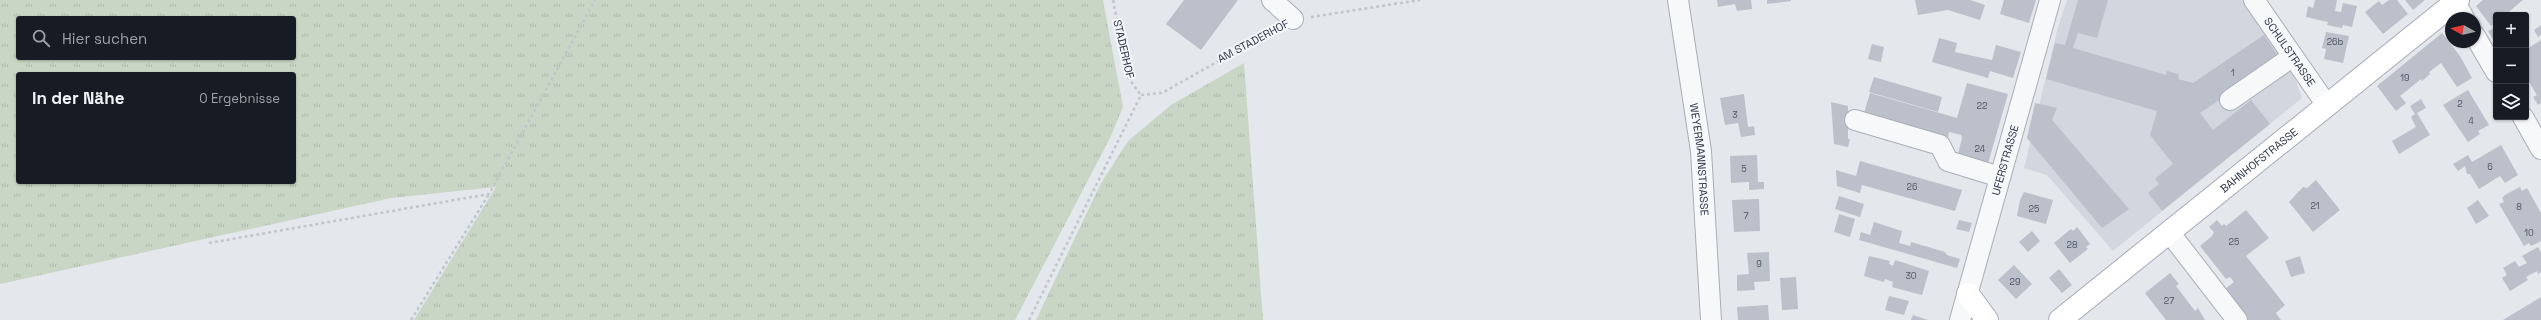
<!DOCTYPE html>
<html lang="de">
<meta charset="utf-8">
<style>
:root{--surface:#171b24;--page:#20242c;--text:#f1f3f6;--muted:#9ea1a6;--line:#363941}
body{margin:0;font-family:"Space Grotesk",sans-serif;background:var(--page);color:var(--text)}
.controls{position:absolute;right:12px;top:12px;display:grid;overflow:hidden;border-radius:4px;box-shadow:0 1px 3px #0004}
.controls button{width:36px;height:36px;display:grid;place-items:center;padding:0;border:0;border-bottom:1px solid var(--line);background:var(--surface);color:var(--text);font:20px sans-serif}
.compass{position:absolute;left:2445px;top:12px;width:36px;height:36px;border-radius:50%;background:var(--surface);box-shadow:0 1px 3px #0004;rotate:278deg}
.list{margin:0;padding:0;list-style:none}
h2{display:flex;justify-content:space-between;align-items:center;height:52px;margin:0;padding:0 16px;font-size:17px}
h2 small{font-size:13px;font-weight:400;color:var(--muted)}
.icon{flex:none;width:22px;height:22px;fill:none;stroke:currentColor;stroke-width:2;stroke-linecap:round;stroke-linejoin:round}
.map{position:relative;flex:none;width:2541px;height:320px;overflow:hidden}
.search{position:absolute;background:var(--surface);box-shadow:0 1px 3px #0004;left:16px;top:16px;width:280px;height:44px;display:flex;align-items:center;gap:10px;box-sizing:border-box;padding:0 14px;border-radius:4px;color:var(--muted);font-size:15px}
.panel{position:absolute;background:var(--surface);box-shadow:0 1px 3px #0004;left:16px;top:72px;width:280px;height:112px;border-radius:4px}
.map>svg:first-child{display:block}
.built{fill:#d2d6de}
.grass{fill:url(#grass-tufts);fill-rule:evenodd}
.building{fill:#bbc0ca}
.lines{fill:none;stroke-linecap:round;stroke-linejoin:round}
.minor-casing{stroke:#a9aeb7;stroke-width:22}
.major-casing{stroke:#a3abb8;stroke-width:24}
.path{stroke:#c2c5cb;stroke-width:2.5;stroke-dasharray:3 3;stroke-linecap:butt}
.minor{stroke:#f7f8fa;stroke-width:20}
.major{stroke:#fff;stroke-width:22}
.labels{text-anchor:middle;stroke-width:4;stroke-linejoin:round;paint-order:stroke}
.number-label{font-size:9px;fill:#4f5766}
.street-label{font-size:11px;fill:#2b3445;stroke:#f4f6f9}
</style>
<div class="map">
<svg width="2541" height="320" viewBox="0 0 2541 320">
<defs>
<pattern id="grass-tufts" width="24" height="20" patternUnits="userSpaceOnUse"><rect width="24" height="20" fill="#c9d6c5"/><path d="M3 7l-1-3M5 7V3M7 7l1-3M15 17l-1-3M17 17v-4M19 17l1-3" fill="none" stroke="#adb8ab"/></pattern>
</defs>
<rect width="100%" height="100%" fill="#e4e7ec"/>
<polygon class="built" points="2067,0 2243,0 2287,57 2302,98 2113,251 2047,175 2024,168 2058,27"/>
<g class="grass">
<path d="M0 0H1103L1123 107 1110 138 1015 320H414L496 187 391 198 0 284ZM18 18H294V58H18ZM18 74H294V182H18Z"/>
<polygon points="1244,63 1263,320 1036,320 1100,185 1128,141 1171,105"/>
</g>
<g class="building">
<polygon points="1184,0 1238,0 1201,50 1166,24"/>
<polygon points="1717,0 1751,0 1752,9 1737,11 1735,4 1718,7"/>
<polygon points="1767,0 1791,0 1791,1 1767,4"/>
<polygon points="1915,0 1970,0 1985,5 1980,20 1948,10 1918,15"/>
<polygon points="2004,0 2036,0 2029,23 2000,14"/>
<polygon points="2078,0 2108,0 2097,38 2078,33 2073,48 2166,75 2167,71 2179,74 2178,79 2193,83 2264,35 2280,59 2200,113 2213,130 2251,100 2270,124 2162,211 2148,193 2159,184 2155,179 2173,164 2150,135 2157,111 2046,79 2055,43 2065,45"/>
<polygon points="2315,0 2337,0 2335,11 2341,12 2343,3 2357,6 2352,27 2343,25 2342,28 2327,25 2328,22 2306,17 2308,6 2313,8"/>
<polygon points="2389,0 2397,0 2408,14 2383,34 2365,12 2379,1 2382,5"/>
<polygon points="2405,0 2425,0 2413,10"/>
<polygon points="2483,0 2523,0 2505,15 2496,15 2496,22 2491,26 2476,6"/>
<polygon points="2541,25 2541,35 2538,37 2534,30"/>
<polygon points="2496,27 2496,44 2488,31"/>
<polygon points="2326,32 2349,36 2343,63 2324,59 2326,49 2322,48"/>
<polygon points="2442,33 2460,56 2472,78 2457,87 2441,63 2429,72 2430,74 2422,81 2421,79 2400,96 2406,103 2396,111 2377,86"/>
<polygon points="1939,38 1957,43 1955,52 1992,60 1996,45 2021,52 2013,78 1990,71 1988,78 1932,62"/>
<polygon points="2541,40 2541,103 2538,105 2533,97 2537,95 2526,77 2526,52 2528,51 2527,49"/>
<polygon points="1872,44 1884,47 1881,62 1868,59"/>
<polygon points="1874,77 1942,97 1938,112 1869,92"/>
<polygon points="1967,83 2008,94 1987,167 1957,158 1962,138 1961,135 1949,132 1948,137 1943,136 1942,139 1863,116 1870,93 1957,118"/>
<polygon points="2468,90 2489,125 2478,131 2480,134 2468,142 2443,105"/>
<polygon points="1744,94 1748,127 1754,126 1755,135 1741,137 1738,123 1725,125 1720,98"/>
<polygon points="2421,99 2426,108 2417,113 2430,135 2399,154 2392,141 2416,127 2411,117 2415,114 2410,106"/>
<polygon points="1831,102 1848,106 1848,139 1850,139 1848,147 1834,144"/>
<polygon points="2035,103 2057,108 2052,120 2129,209 2102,228 2027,138"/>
<polygon points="2501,145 2518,175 2505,183 2500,176 2479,189 2470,174 2467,174 2465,166 2458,171 2453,164 2468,155 2472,162"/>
<polygon points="1757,155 1758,182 1764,182 1764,189 1749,190 1749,182 1731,183 1730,156"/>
<polygon points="1860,161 1962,190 1955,211 1862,185 1860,193 1837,186 1836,170 1856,176"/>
<polygon points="2316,180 2340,210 2313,232 2289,202 2303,187 2307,188"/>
<polygon points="2520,187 2522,191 2527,188 2541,213 2541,241 2531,246 2529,243 2524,246 2499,204 2504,202 2502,198 2505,195"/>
<polygon points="2024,192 2053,200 2046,224 2017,216 2020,200"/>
<polygon points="1839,196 1864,204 1860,217 1835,209"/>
<polygon points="1759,199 1760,231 1734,232 1732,200"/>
<polygon points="2478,200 2489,216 2476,224 2467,208"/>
<polygon points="2246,210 2269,238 2246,256 2285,305 2276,313 2281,320 2248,320 2224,290 2234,282 2230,277 2226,279 2200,246 2212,236 2214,232 2209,227 2217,220 2222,226 2224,224 2226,226"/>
<polygon points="1839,214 1855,219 1850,237 1834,232"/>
<polygon points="1959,220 1972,223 1969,232 1956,229"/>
<polygon points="1874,222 1902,231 1899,243 1910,246 1911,242 1945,252 1947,255 1960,259 1957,268 1859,240 1861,232 1870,235"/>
<polygon points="2077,227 2090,244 2086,247 2088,249 2070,263 2054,243 2071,229 2073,231"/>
<polygon points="2032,231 2040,241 2028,252 2019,242"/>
<polygon points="2538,247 2541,252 2541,272 2538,274 2537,271 2526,277 2528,280 2510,291 2502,278 2507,275 2503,268 2515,261 2519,267 2527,263 2522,256"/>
<polygon points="1769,252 1770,281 1754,282 1755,290 1737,291 1737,275 1749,274 1747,253"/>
<polygon points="1869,256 1890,261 1889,264 1893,266 1895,260 1929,271 1922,295 1892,287 1893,282 1885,279 1884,282 1864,276"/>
<polygon points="2300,256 2305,273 2291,277 2285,261"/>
<polygon points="2014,265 2032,284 2016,299 1998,280"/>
<polygon points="2059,269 2072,285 2062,293 2049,278"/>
<polygon points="2170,273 2179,284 2176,286 2195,311 2198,308 2205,320 2166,320 2145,293"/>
<polygon points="1796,277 1798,309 1782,310 1780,278"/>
<polygon points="1889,296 1909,301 1904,315 1885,310"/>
<polygon points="2541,297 2541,320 2503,320"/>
<polygon points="1768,305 1769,320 1738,320 1737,307"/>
<polygon points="1913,315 1928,320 1911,320"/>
</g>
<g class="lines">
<defs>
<g id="minor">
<polyline points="1272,0 1293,19"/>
<path id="s1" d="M1678 0 1701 151 1711 320"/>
<path id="s2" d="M2254 0 2326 104"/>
<polyline points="2455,2 2464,18"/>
<polyline points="2475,36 2496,72"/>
<polyline points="2230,100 2292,57"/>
<polyline points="2523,117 2541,149"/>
<polyline points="1855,120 1940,145 1948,161 2000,177"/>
<polyline points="2169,232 2237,320"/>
<path id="s3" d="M1960 320 2050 0"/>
</g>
<g id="major">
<polyline points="1968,294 1987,320"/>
<path id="s4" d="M2060 320 2458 0"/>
</g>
</defs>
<use href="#minor" class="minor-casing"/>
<use href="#major" class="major-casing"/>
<g class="path">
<polyline points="1113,0 1129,79 1141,95"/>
<polyline points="1311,17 1420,0"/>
<polyline points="1141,95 1162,93 1277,28"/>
<polyline points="209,243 489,194 595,0"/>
<polyline points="411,320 489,194"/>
<polyline points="1029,320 1141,95"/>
</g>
<use href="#minor" class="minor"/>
<use href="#major" class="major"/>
</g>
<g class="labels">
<g class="number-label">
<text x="2335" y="45">26b</text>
<text x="2233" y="76">1</text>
<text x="2405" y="81">19</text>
<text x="2460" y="107">2</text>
<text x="1982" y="109">22</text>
<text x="1735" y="118">3</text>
<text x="2471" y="124">4</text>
<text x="1980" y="152">24</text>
<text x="2490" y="170">6</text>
<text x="1744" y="172">5</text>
<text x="1912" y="190">26</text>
<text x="2315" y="209">21</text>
<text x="2519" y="210">8</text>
<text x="2034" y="212">25</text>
<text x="1746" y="219">7</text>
<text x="2529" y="236">10</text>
<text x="2234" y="245">25</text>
<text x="2072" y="248">28</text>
<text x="1759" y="267">9</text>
<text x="1911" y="279">30</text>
<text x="2015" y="285">29</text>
<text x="2169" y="304">27</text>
</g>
<g class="street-label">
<text transform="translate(1253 41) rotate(-28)" y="4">AM STADERHOF</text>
<text transform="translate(1124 49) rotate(77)" y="4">STADERHOF</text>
<text dy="4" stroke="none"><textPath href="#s2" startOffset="63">SCHULSTRASSE</textPath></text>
<text dy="4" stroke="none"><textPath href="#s1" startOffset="161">WEYERMANNSTRASSE</textPath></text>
<text dy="4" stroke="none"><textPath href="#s3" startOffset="166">UFERSTRASSE</textPath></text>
<text dy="4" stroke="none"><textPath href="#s4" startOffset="255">BAHNHOFSTRASSE</textPath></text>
</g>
</g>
</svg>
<div class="controls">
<button>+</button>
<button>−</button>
<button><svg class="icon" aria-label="layers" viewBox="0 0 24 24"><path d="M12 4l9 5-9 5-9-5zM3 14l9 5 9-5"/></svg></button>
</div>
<svg class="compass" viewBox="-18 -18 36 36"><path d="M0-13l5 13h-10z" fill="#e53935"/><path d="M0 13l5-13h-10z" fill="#9ea1a6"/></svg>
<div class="search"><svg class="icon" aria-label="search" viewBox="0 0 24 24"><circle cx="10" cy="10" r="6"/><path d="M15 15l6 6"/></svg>Hier suchen</div>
<section class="panel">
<h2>In der Nähe<small>0 Ergebnisse</small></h2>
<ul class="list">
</ul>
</section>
</div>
